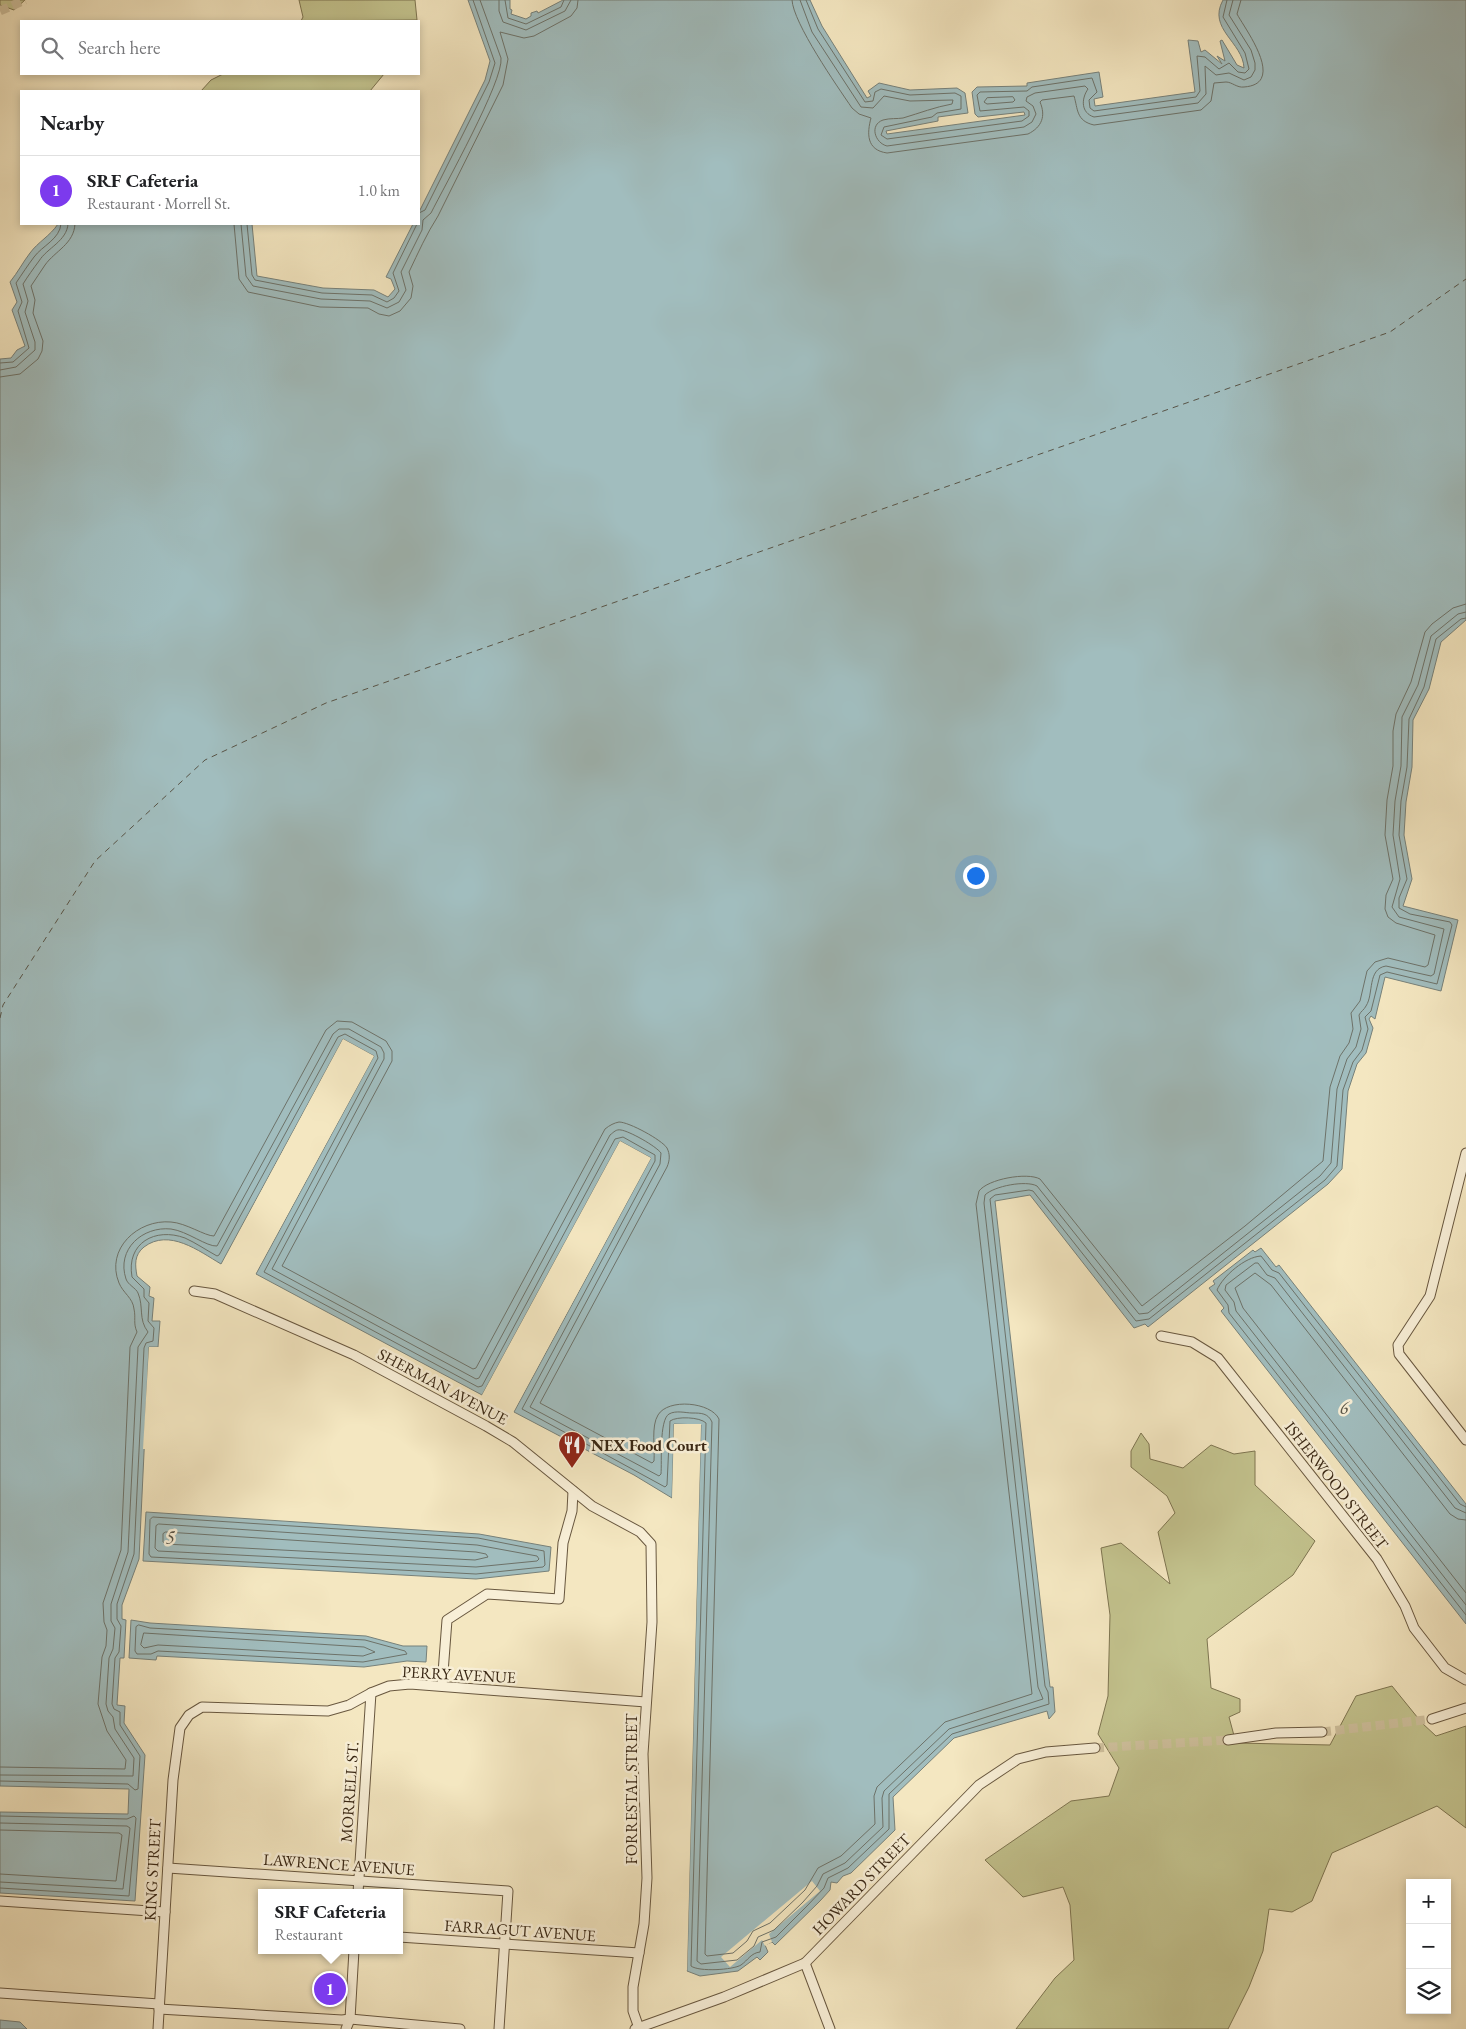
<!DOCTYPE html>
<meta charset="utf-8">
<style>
:root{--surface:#fff;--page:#f6f6f6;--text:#202124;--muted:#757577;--line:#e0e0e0;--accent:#7c3aed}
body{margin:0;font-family:"EB Garamond",serif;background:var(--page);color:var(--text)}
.controls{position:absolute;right:15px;bottom:15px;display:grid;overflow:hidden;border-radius:0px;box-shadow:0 2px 8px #0003}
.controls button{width:45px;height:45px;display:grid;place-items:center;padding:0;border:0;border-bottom:1px solid var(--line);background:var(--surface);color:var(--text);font:25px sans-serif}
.you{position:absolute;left:975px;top:875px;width:18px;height:18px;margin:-12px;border:4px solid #fff;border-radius:50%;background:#1a73e8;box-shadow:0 0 0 8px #1a73e833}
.badge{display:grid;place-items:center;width:32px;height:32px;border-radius:50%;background:var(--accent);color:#fff;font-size:16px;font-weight:700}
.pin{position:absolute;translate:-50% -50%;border:2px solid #fff;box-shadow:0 1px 5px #0006}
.popup{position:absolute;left:258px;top:1889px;width:145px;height:65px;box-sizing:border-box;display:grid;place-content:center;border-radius:0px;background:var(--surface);filter:drop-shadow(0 1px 4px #0005);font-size:16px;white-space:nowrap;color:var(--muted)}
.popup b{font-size:19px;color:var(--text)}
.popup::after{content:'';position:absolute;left:50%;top:100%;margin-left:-10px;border:10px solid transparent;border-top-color:var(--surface)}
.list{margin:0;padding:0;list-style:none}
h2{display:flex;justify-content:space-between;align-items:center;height:65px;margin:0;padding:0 20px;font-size:21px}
h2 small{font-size:16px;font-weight:400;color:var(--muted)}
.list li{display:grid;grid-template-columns:32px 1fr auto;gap:15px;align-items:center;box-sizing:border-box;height:70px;padding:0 20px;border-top:1px solid var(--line)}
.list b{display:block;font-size:19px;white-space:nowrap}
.list p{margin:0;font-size:16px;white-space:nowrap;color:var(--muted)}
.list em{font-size:16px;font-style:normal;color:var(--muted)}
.icon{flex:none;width:28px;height:28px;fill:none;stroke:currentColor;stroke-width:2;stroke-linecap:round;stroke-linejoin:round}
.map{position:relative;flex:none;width:1466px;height:2029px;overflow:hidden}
.search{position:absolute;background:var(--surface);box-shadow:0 2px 8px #0003;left:20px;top:20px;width:400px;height:55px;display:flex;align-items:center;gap:12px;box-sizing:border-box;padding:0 18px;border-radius:0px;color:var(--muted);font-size:19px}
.panel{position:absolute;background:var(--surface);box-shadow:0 2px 8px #0003;left:20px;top:90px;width:400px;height:135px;border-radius:0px}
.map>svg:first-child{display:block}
.green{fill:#c3c38e;stroke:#7e7551}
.water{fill:#a1bdbe;stroke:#77817a}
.pier{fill:#f4e7c1}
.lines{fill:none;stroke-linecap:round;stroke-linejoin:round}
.shore{stroke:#6d7269;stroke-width:1}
.ferry{stroke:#585447;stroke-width:1;stroke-dasharray:6 5;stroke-linecap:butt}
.minor-tunnel{stroke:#cfc19e;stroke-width:9;stroke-dasharray:9 4.5;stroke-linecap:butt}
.minor-casing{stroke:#68573f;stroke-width:11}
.minor{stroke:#f8efd7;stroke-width:9}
.labels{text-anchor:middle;stroke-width:5;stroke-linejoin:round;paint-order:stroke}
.street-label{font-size:16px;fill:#392714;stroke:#f8efd7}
.poi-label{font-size:16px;font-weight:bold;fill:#392714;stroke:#f8efd7;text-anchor:start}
.water-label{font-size:18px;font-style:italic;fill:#585447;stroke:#f8efd7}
</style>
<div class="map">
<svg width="1466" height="2029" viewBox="0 0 1466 2029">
<rect width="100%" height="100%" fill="#f4e7c1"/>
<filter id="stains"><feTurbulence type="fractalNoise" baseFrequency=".004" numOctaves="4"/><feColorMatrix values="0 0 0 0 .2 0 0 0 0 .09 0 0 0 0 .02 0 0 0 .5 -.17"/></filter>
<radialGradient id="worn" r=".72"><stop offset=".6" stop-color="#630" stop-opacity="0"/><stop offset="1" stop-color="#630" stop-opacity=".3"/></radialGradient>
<g class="green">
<polygon points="0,0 25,0 14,10 0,5"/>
<polygon points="299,0 415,0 417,20 301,21 303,17"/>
<polygon points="223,74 384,74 370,91 201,91 211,80"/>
<polygon points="1141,1433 1149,1444 1150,1459 1183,1468 1211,1445 1234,1454 1255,1451 1255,1485 1315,1541 1293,1575 1207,1639 1211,1688 1240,1699 1240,1712 1229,1717 1236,1743 1330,1745 1356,1696 1392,1686 1422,1723 1436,1736 1466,1726 1466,1828 1437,1806 1332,1853 1312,1901 1292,1912 1269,1909 1263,1951 1249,1987 1228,2029 1016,2029 1055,1978 1074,1960 1070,1905 1063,1887 1023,1897 985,1860 1071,1801 1109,1796 1119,1768 1098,1734 1108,1696 1110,1615 1101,1548 1121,1543 1170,1584 1158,1532 1175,1513 1167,1496 1131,1467 1131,1451"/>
</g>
<g class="water">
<path d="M468 0H510V9L512 10 511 14 526 19 531 16V13L537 11 538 13 563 0H810L822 26 867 98 871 96 868 91 879 83 910 90 957 88 965 93 968 113 938 117V121L886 131 887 134 1025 115 1024 112 978 117 975 114 972 92 977 87 1027 86V83L1099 72 1103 97 1094 99 1095 106 1195 92 1188 40 1198 41 1201 52 1205 50 1222 64 1217 56 1225 61 1220 41 1222 40 1237 65 1244 68C1243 42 1207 29 1223 0H1466V620L1441 642 1429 689 1413 720 1412 767 1406 802 1404 835 1412 879 1403 906 1458 920 1441 991 1385 977 1375 1019 1371 1016 1369 1019 1373 1028 1366 1053 1357 1064 1348 1091 1342 1169 1328 1184 1148 1327 1145 1324 1134 1328 1030 1195 995 1201 1050 1687H1053L1055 1712 1049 1719 1047 1711 954 1738 893 1797 895 1830 851 1873 843 1876 837 1883 831 1882 830 1890 820 1901 775 1945 772 1942 765 1945 768 1952 760 1960 757 1957 738 1971 700 1976 687 1971 701 1425 674 1424 672 1498 634 1475 514 1412 651 1158 620 1141 482 1395 256 1274 374 1056 343 1039 221 1264C199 1251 169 1228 144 1247 134 1255 135 1265 137 1276L150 1287 149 1296 154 1298 152 1321H160L158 1347H149L139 1559 122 1605V1619L126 1620 124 1658H120L117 1705 125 1706 124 1723 145 1755 135 1901 0 1893V1812L128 1814 129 1789 0 1786V359L11 358 17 350 25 346 12 310 17 302 10 282C18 272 23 262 30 253 38 242 50 236 58 224H252L257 276 323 288 374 290 388 297 395 289 391 279 386 277 413 224H419V212L485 80 490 61Z"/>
<polygon points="1261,1248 1276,1267 1279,1265 1466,1504 1466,1624 1221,1311 1224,1308 1209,1288 1215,1284 1213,1281 1253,1250 1255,1252"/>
<polygon points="146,1512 479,1534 551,1547 549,1571 476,1579 143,1561"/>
<polygon points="131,1620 150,1623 366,1636 403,1646 427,1646 426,1662 407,1661 364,1667 157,1656 156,1660 129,1658"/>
<polygon points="0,2020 20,2022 27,2029 0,2029"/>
</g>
<g class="pier">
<polygon points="343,1039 374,1056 254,1276 254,1273 371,1057 344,1042 221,1266"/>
<polygon points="620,1141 651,1158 512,1414 512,1411 648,1159 621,1144 485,1396 481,1397"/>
<polygon points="149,1347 158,1347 158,1350 151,1350 146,1449 143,1449"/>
<polygon points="674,1424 701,1424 687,1971 684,1969 683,1954 699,1427 676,1426 675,1498 672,1500"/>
<polygon points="812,1881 820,1891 769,1934 772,1942 765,1946 762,1940 730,1967 721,1957"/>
</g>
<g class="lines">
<g class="shore">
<polyline points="499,0 499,11 503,22 526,30 565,11 571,0"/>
<polyline points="505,0 508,18 526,24 561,7 564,0"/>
<path d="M792 0C793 23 837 86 852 108L859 114 871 118C867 133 866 150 887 153L1028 134C1042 127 1046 116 1040 102L1042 100 1074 96C1078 109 1076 121 1094 125L1201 110 1211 101 1214 83C1218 83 1222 82 1226 82 1232 82 1237 88 1244 87 1287 84 1245 29 1237 14L1241 0"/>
<path d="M800 0 812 32 861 107 873 108 884 96 910 101 953 100 952 104C935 107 920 113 903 118 897 119 890 118 883 120 869 125 875 143 887 146L1024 127 1032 122 1036 114 1033 106 1026 101 1027 97 1035 93 1085 86 1088 89C1081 99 1081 113 1094 117L1198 103 1206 94 1205 66 1216 75 1229 73 1244 80 1251 77 1255 70V63L1251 50 1229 15 1233 0"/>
<polyline points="806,0 818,29 865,102 873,101 875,92 881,89 910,95 955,93 961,96 961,109 937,113 932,117 884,127 881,135 887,139 1022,121 1029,116 1029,111 1024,107 980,111 977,95 980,92 1027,91 1032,87 1092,78 1097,92 1089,100 1090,108 1094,111 1196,97 1200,91 1197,56 1205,57 1219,69 1229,63 1238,72 1245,73 1249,69 1245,53 1223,17 1227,0"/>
<polygon points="1013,97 1015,100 1013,102 987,104 984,102 987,98"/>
<polyline points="419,213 425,210 489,82 495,63 473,0"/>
<path d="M234 224 239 279 248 292 320 307 368 308 379 314 389 316 400 311 411 298 413 286 409 272C418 253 427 233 438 216L503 85 508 59 500 32 524 38 534 36 571 16 577 8 578 0"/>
<path d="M241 224 246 276 253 286 321 299 370 301 387 308 399 302 406 290 401 272 422 230 423 220 431 213C444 187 504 80 501 58L480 0"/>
<polyline points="247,224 252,275 255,280 322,293 372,295 387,302 394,298 399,291 393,273 417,224"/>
<path d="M0 363 13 362 29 348 18 311 22 302 16 283C22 274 28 265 34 257 42 246 60 239 61 224"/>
<path d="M0 370 16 367 35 350V342L25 312 28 301 23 284C28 276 33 269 39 261 47 248 67 241 68 224"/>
<path d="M0 377 20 374 38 359 42 351 43 341 33 313 35 300 31 286C36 279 40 272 45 265 55 251 74 244 75 224"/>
<path d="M1466 1507 1460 1504 1279 1273 1272 1270 1261 1256C1245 1257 1223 1276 1217 1290L1228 1305 1229 1313 1466 1615"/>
<polyline points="1466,1513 1455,1508 1275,1278 1267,1275 1258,1263 1255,1263 1226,1285 1225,1290 1234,1302 1236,1311 1466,1605"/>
<polygon points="153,1517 478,1538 544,1551 545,1565 543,1567 476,1574 151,1557 149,1554 150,1520"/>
<polyline points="1466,1520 1458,1519 1450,1514 1271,1285 1255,1273 1235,1288 1243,1308 1466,1593"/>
<polygon points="159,1524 477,1545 537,1556 539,1559 537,1561 476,1567 158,1551 155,1548 156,1526"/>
<polygon points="166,1532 476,1552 486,1554 488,1557 475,1560 165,1544 163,1542 163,1534"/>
<polygon points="139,1625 150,1628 365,1640 405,1651 407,1654 363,1662 158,1651 151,1654 137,1654 135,1651 136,1627"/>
<polygon points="144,1633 364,1647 375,1652 363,1656 158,1645 144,1648 141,1645"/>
<path d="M0 1767 125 1769 126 1760 107 1731 98 1704 102 1657 106 1646 107 1630 104 1622 103 1603 121 1550 130 1347 137 1332C133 1323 136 1318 134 1309 133 1298 123 1293 119 1283 105 1249 138 1219 171 1222 186 1223 205 1236 214 1236L326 1030 337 1021 352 1022 386 1041 392 1051V1061L282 1266 473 1369 476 1368 605 1129C610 1125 614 1123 619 1122 629 1122 662 1140 667 1148 670 1154 670 1160 667 1167L540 1403 652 1463 654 1461C655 1448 651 1426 658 1415 668 1398 711 1402 719 1419L705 1954 707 1956 733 1953 747 1941 753 1931 770 1923 805 1890 818 1868 841 1856 875 1824 874 1796 877 1787 945 1722 1032 1694 976 1204 979 1191C988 1179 1027 1172 1040 1179L1142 1306 1245 1226 1323 1161 1330 1087 1340 1056 1349 1043 1353 1029 1351 1013 1360 1001 1367 971 1375 962 1388 958 1425 967 1428 965 1435 935 1396 923 1388 917 1385 909 1386 895 1393 879 1385 835 1387 800 1393 766V731L1396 714 1411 682 1425 632 1432 624 1453 608 1466 604"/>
<path d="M0 1775 133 1776 134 1758 115 1729 113 1717 108 1711 106 1704 109 1658 113 1649 115 1628 111 1621V1604L128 1552 138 1347 148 1332C138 1319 144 1307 138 1293 136 1288 128 1285 126 1279 116 1249 143 1226 171 1229 187 1231 207 1247 217 1246L333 1034 339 1029H349L381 1047 384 1053V1059L272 1269 476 1379 479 1378 610 1135C614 1132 616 1129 621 1130 629 1131 656 1146 661 1153L660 1164 530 1407 659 1476 661 1474C662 1462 659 1420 669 1414 676 1410 686 1413 692 1413 701 1413 708 1413 712 1422L697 1961 701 1964 737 1960 754 1946 758 1937 774 1930 803 1902 817 1886 823 1874 845 1863 883 1827 882 1798 884 1791 949 1729 1043 1699 1038 1687 984 1203 985 1195C994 1186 1026 1180 1037 1186L1139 1314 1148 1313 1320 1176 1331 1163 1337 1089 1347 1059 1356 1047 1361 1029 1359 1015C1361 1011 1364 1010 1366 1006 1374 994 1367 969 1386 966L1431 976 1434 974 1444 929 1399 917 1392 907 1400 879 1393 835 1395 801 1401 766 1402 717 1418 685 1431 636 1458 614 1466 612"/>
<path d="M0 1781 128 1784 135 1790 138 1789 140 1756 120 1725V1712L114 1709 112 1704 115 1658 119 1652 121 1626 117 1619V1604L134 1554 144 1348 146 1343 153 1341 154 1328 148 1321 149 1303 144 1297V1289L132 1277C126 1243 155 1227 185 1238 196 1243 206 1250 217 1256L219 1255 338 1037 345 1034 376 1051 378 1058 264 1272 478 1387 482 1386 615 1139 623 1137 655 1155V1161L522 1409 665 1487 667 1485 670 1421C677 1416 700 1417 706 1423L691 1966C699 1972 733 1970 741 1965 748 1960 751 1953 760 1952L762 1942 776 1937 807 1906 824 1888 828 1878 848 1868 889 1829V1794L952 1734 1049 1704 1048 1692 1045 1686 990 1199 995 1195 1029 1190 1033 1191 1136 1321 1149 1319 1325 1180 1337 1166 1343 1090 1353 1062 1362 1050 1368 1029 1365 1017 1371 1011 1380 975 1387 972 1437 984 1452 925 1450 922 1410 914 1399 908V898L1407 879 1399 835 1401 801 1407 767 1409 719 1424 687 1436 639 1461 619 1466 618"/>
<polyline points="0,1816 127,1819 134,1816 136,1818 129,1896 0,1888"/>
<polyline points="0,1823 127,1826 130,1828 123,1889 0,1882"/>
<polyline points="0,1830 119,1833 122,1835 116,1881 0,1874"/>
</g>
<polyline class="ferry" points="0,1018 3,1005 95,861 205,760 326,703 1390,332 1466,279"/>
<g class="minor-tunnel">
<polyline points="0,11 25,0"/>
<polyline points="1322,1732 1432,1719"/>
<polyline points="1095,1748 1228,1740"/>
</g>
<defs>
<g id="minor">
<polyline points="1466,1153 1430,1296 1398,1345 1399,1354 1466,1440"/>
<polyline points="194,1291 215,1294 354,1355 486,1426 513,1442 592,1506 640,1532 651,1544 652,1622 643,1754 647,1878 644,1924 633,1987 633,2011 639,2028"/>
<polyline points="1161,1336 1192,1342 1218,1358 1377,1559 1405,1606 1414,1628 1445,1668 1466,1680"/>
<polyline points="442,1686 447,1620 487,1594 559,1599 563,1543 572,1511 573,1491"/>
<polyline points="1432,1719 1466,1708"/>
<polyline points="1228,1740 1276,1733 1322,1732"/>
<polyline points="168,1868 508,1891 499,2029"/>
<polyline points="358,1893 371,1693"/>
<polyline points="0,1901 165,1912"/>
<polyline points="399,1937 639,1953"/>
<polyline points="805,1963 830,2029"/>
<polyline points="0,1993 159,2004"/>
<polyline points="159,2009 342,2020 350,2019 460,2029"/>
<polyline points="158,2029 173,1780 180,1728 189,1715 202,1707 328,1711 349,1705 371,1693 389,1686 410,1684 646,1702"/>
<polyline points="346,2029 350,2019 354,1950"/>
<polyline points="635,2029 724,1997 805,1963 979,1785 1018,1759 1046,1752 1095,1748"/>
</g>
</defs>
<use href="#minor" class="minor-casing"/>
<use href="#minor" class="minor"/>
</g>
<defs>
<symbol id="restaurant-pin" viewBox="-11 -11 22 30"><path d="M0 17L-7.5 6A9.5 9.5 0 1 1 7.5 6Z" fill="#8f2418" stroke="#f8efd7"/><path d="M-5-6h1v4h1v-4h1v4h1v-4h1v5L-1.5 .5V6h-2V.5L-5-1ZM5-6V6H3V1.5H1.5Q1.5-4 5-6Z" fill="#fff"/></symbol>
</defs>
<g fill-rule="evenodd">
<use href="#restaurant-pin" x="556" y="1429" width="32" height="43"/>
</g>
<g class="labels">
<g class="street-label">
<text transform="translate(443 1386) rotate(28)" y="6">SHERMAN AVENUE</text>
<text transform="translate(1337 1485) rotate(52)" y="6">ISHERWOOD STREET</text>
<text transform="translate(459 1674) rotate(3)" y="6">PERRY AVENUE</text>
<text transform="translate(631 1789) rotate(-90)" y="6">FORRESTAL STREET</text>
<text transform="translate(349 1792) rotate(-86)" y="6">MORRELL ST.</text>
<text transform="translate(339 1864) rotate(4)" y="6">LAWRENCE AVENUE</text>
<text transform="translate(152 1870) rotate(-87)" y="6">KING STREET</text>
<text transform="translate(861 1884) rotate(-46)" y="6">HOWARD STREET</text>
<text transform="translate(520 1930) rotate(4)" y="6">FARRAGUT AVENUE</text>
</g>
<g class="poi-label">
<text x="591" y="1451">NEX Food Court</text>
</g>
<g class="water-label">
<text x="1344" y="1414">6</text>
<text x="170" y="1544">5</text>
</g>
</g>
<rect width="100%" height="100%" filter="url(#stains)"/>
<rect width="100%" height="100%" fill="url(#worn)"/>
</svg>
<div class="controls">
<button>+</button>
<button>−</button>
<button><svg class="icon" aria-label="layers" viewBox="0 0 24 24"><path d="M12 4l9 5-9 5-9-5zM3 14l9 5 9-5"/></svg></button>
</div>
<div class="you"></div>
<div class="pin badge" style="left:330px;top:1989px">1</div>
<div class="popup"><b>SRF Cafeteria</b>Restaurant</div>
<div class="search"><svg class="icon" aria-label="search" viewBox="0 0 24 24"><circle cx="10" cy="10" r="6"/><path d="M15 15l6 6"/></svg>Search here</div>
<section class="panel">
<h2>Nearby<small></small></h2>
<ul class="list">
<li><span class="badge">1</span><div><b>SRF Cafeteria</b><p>Restaurant · Morrell St.</p></div><em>1.0 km</em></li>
</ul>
</section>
</div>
